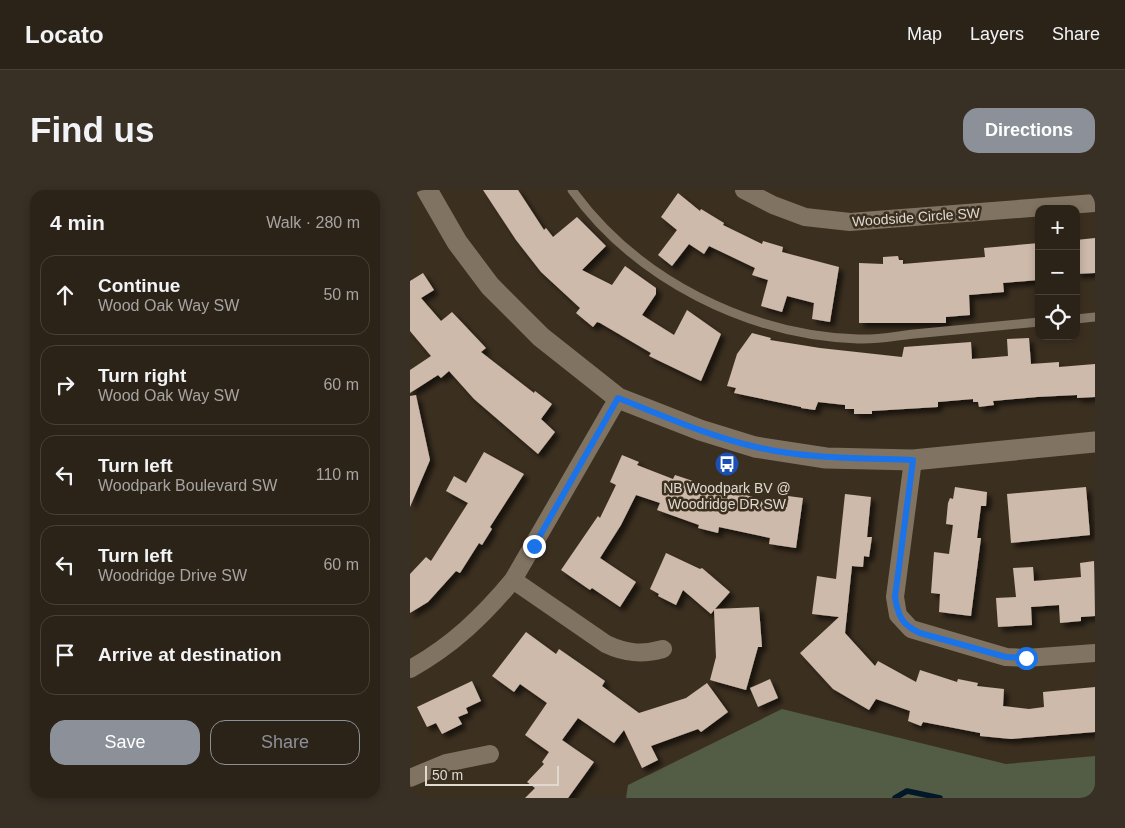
<!DOCTYPE html>
<meta charset="utf-8">
<style>
:root{--surface:#2c2318;--page:#382f25;--text:#f1f3f6;--muted:#a6a4a2;--line:#484037;--accent:#8c9099}
body{margin:0;font-family:Arial,sans-serif;background:var(--page);color:var(--text)}
.controls{position:absolute;right:15px;top:15px;display:grid;overflow:hidden;border-radius:10px;box-shadow:0 2px 8px #0003}
.controls button{width:45px;height:45px;display:grid;place-items:center;padding:0;border:0;border-bottom:1px solid var(--line);background:var(--surface);color:var(--text);font:25px sans-serif}
.scale{position:absolute;left:15px;bottom:12px;width:134px;box-sizing:border-box;padding-left:5px;border:2px solid #e0d9cf;border-top:0;font-size:14px;line-height:18px;white-space:nowrap;color:#e0d9cf;-webkit-text-stroke:4px #3b2f20;paint-order:stroke}
.stop{position:absolute;width:15px;height:15px;margin:-11px;border:4px solid #1a73e8;border-radius:50%;background:#fff}
.stop.end{background:#1a73e8;border-color:#fff;box-shadow:0 1px 5px #0008}
.list{margin:0;padding:0;list-style:none}
h2{display:flex;justify-content:space-between;align-items:center;height:65px;margin:0;padding:0 20px;font-size:21px}
h2 small{font-size:16px;font-weight:400;color:var(--muted)}
.list li{display:grid;grid-template-columns:32px 1fr auto;gap:15px;align-items:center;box-sizing:border-box;height:80px;margin:0 10px 10px;padding:0 10px;border:1px solid var(--line);border-radius:15px}
.list b{display:block;font-size:19px;white-space:nowrap}
.list p{margin:0;font-size:16px;white-space:nowrap;color:var(--muted)}
.list em{font-size:16px;font-style:normal;color:var(--muted)}
.actions{display:flex;gap:10px;padding:15px 20px}
.actions a{flex:1;padding:11px 0;border:1px solid var(--accent);border-radius:15px;text-align:center;font-size:18px;color:var(--accent)}
.actions .main{background:var(--accent);color:#fff}
.icon{flex:none;width:28px;height:28px;fill:none;stroke:currentColor;stroke-width:2;stroke-linecap:round;stroke-linejoin:round}
.map{position:relative;flex:none;width:685px;height:608px;overflow:hidden;border-radius:15px}
header{display:flex;align-items:center;gap:30px;box-sizing:border-box;height:70px;padding:0 25px;background:var(--surface);border-bottom:1px solid var(--line)}
header strong{font-size:24px}
nav{display:flex;gap:28px;margin-inline-start:auto;font-size:18px}
.intro{display:flex;align-items:center;justify-content:space-between;box-sizing:border-box;height:120px;padding:0 30px}
h1{margin:0;font-size:35px}
.button{padding:12px 22px;border-radius:15px;background:var(--accent);color:#fff;font-size:18px;font-weight:700}
main{display:flex;gap:30px;padding:0 30px}
aside{flex:1;background:var(--surface);border-radius:15px;box-shadow:0 2px 8px #0003}
.map>svg:first-child{display:block}
.green{fill:#535c44}
.lines{fill:none;stroke-linecap:round;stroke-linejoin:round}
.stream{stroke:#021727;stroke-width:5.5}
.building{fill:#cebaab;filter:url(#shadow)}
.service{stroke:#807362;stroke-width:9}
.minor{stroke:#807362;stroke-width:18}
.tertiary{stroke:#807362;stroke-width:21}
.route{stroke:#1a73e8;stroke-width:6}
.labels{text-anchor:middle;stroke-width:5;stroke-linejoin:round;paint-order:stroke}
.street-label{font-size:14px;fill:#e0d9cf;stroke:#3b2f20}
.poi-label{font-size:14px;fill:#e0d9cf;stroke:#3b2f20}
</style>
<header>
<strong>Locato</strong>
<nav><a>Map</a><a>Layers</a><a>Share</a></nav>
</header>
<div class="intro"><h1>Find us</h1><a class="button">Directions</a></div>
<main>
<aside>
<h2>4 min<small>Walk · 280 m</small></h2>
<ul class="list">
<li><svg class="icon" aria-label="ahead" viewBox="0 0 24 24"><path d="M12 20V5M6 11l6-6 6 6"/></svg><div><b>Continue</b><p>Wood Oak Way SW</p></div><em>50 m</em></li>
<li><svg class="icon" aria-label="right" viewBox="0 0 24 24"><path d="M7 20v-9h11M14 6l5 5-5 5"/></svg><div><b>Turn right</b><p>Wood Oak Way SW</p></div><em>60 m</em></li>
<li><svg class="icon" aria-label="left" viewBox="0 0 24 24"><path d="M17 20v-9H6M10 6l-5 5 5 5"/></svg><div><b>Turn left</b><p>Woodpark Boulevard SW</p></div><em>110 m</em></li>
<li><svg class="icon" aria-label="left" viewBox="0 0 24 24"><path d="M17 20v-9H6M10 6l-5 5 5 5"/></svg><div><b>Turn left</b><p>Woodridge Drive SW</p></div><em>60 m</em></li>
<li><svg class="icon" aria-label="arrive" viewBox="0 0 24 24"><path d="M6 21V4h12l-3 4 3 4H6"/></svg><div><b>Arrive at destination</b></div></li>
</ul>
<div class="actions"><a class="main">Save</a><a>Share</a></div>
</aside>
<div class="map">
<svg width="685" height="608" viewBox="0 0 685 608">
<defs>
<filter id="shadow"><feDropShadow dx="4.5" dy="4.5" stdDeviation="2.5" flood-color="#0009"/></filter>
</defs>
<rect width="100%" height="100%" fill="#3b2f20"/>
<polygon class="green" points="372,519 596,574 685,566 685,608 216,608 218,595"/>
<g class="lines">
<polyline class="stream" points="485,608 497,601 530,608"/>
</g>
<g class="building">
<polygon points="73,0 108,0 134,40 136,38 143,47 167,27 196,56 172,80 202,95 215,76 246,98 246,104 232,125 264,145 277,120 311,144 291,191 239,166 241,163 190,133 187,132 183,137 166,123 170,118 131,82 106,50"/>
<polygon points="268,3 290,21 291,19 314,33 313,35 352,54 353,51 373,57 372,62 429,77 420,132 402,129 404,113 377,106 372,122 351,116 358,90 342,85 345,78 299,56 294,64 279,54 262,76 248,65 267,40 251,27"/>
<polygon points="685,48 685,83 666,84 666,50"/>
<polygon points="629,53 629,90 593,93 594,102 559,105 560,125 536,127 536,133 449,133 449,73 473,74 473,67 488,66 489,70 493,70 493,74 575,67 574,58"/>
<polygon points="13,83 24,100 11,108 31,131 42,122 76,158 71,162 124,203 125,201 142,214 131,229 145,242 128,264 64,209 39,181 31,188 28,185 0,203 0,180 21,166 0,141 0,91"/>
<polygon points="342,143 361,148 360,150 410,158 492,167 494,157 561,152 562,169 598,166 597,149 619,148 621,174 649,172 649,177 685,174 685,207 667,208 667,205 627,207 583,211 584,215 569,217 568,212 563,212 563,209 528,212 528,217 462,221 462,224 444,224 444,219 435,219 435,215 408,212 405,220 391,218 391,217 324,203 326,198 317,196 327,164"/>
<polygon points="6,205 20,270 0,317 0,206"/>
<polygon points="74,262 114,284 80,337 82,339 72,355 69,353 50,383 46,381 18,412 0,423 0,384 16,367 21,371 58,313 36,301 44,286 56,293"/>
<polygon points="212,265 229,272 227,275 263,289 265,285 301,297 301,295 343,307 343,310 377,317 378,306 393,308 386,358 359,354 360,348 309,337 308,343 288,338 289,335 247,320 250,313 226,305 211,335 190,368 226,392 210,417 182,398 180,400 151,380 188,326 190,328 206,295 200,292"/>
<polygon points="545,297 577,302 576,316 571,316 567,348 571,348 561,426 529,422 530,404 521,403 524,362 539,364 543,335 536,334 538,313 540,308 543,309"/>
<polygon points="676,297 680,345 601,353 597,304"/>
<polygon points="435,304 461,307 457,347 462,347 459,367 454,366 453,377 442,376 435,443 465,476 468,471 506,492 510,480 547,492 548,489 568,493 567,496 594,499 593,516 619,519 634,517 633,502 685,497 685,542 601,549 570,546 570,543 513,532 511,536 498,531 500,521 466,509 459,520 423,499 390,463 429,427 402,424 407,386 426,389"/>
<polygon points="256,363 290,379 292,378 320,402 305,419 349,417 352,457 348,457 336,500 300,490 306,467 304,420 301,424 273,400 266,415 248,406 249,404 240,399"/>
<polygon points="684,371 685,426 671,427 671,431 650,433 649,415 621,417 622,435 588,437 586,408 606,407 603,378 623,377 624,391 671,387 670,373"/>
<polygon points="116,442 146,464 149,459 185,484 195,491 192,496 229,523 276,508 297,493 318,522 291,542 288,539 241,556 248,570 232,578 214,540 204,553 168,528 152,550 184,572 158,608 115,608 125,598 117,592 134,574 132,572 139,562 115,545 137,513 110,494 104,502 82,486"/>
<polygon points="360,489 368,508 348,517 340,498"/>
<polygon points="62,491 71,511 56,518 58,523 48,527 52,534 32,544 26,533 17,537 7,517"/>
</g>
<g class="lines">
<g class="service">
<path d="M162 0C227 90 338 145 448 149 466 150 486 146 504 144 546 140 587 136 629 132"/>
<polyline points="666,129 685,127"/>
</g>
<g class="minor">
<polyline points="334,0 363,15 395,27 440,32 685,13"/>
<polyline points="503,270 485,407 488,425 501,439 596,467 616,468 685,463"/>
<path d="M103 390 196 454C215 463 232 465 253 459"/>
<path d="M0 479C42 456 73 426 103 390L208 208"/>
<polyline points="0,588 36,573 80,564"/>
</g>
<polyline class="tertiary" points="17,0 47,52 80,96 131,147 208,208 290,240 345,257 416,268 503,270 685,252"/>
</g>
<g class="lines">
<path class="route" d="M124 356 208 208C254 226 298 246 346 257 398 269 450 268 503 270L485 407C488 426 492 435 510 443L596 467 616 468"/>
</g>
<defs>
<symbol id="bus-disc" viewBox="-11 -11 22 22"><circle r="9.5" fill="#1a4fb4" stroke="#3b2f20"/><path d="M-5-6H5V4H4V6H2V4H-2V6H-4V4H-5ZM-3.5-4V0h7V-4ZM-3.5 1.2v1.5H-2V1.2ZM2 1.2v1.5H3.5V1.2Z" fill="#fff"/></symbol>
</defs>
<g fill-rule="evenodd">
<use href="#bus-disc" x="303" y="260" width="28" height="28"/>
</g>
<g class="labels">
<g class="street-label">
<text transform="translate(506 27) rotate(-4)" y="5">Woodside Circle SW</text>
</g>
<g class="poi-label">
<text x="317" y="303">NB Woodpark BV @<tspan x="317" dy="16">Woodridge DR SW</tspan></text>
</g>
</g>
</svg>
<div class="controls">
<button>+</button>
<button>−</button>
<button><svg class="icon" aria-label="locate" viewBox="0 0 24 24"><circle cx="12" cy="12" r="6"/><path d="M12 2v4M12 18v4M2 12h4M18 12h4"/></svg></button>
</div>
<div class="scale">50 m</div>
<div class="stop" style="left:616px;top:468px"></div>
<div class="stop end" style="left:124px;top:356px"></div>
</div>
</main>
